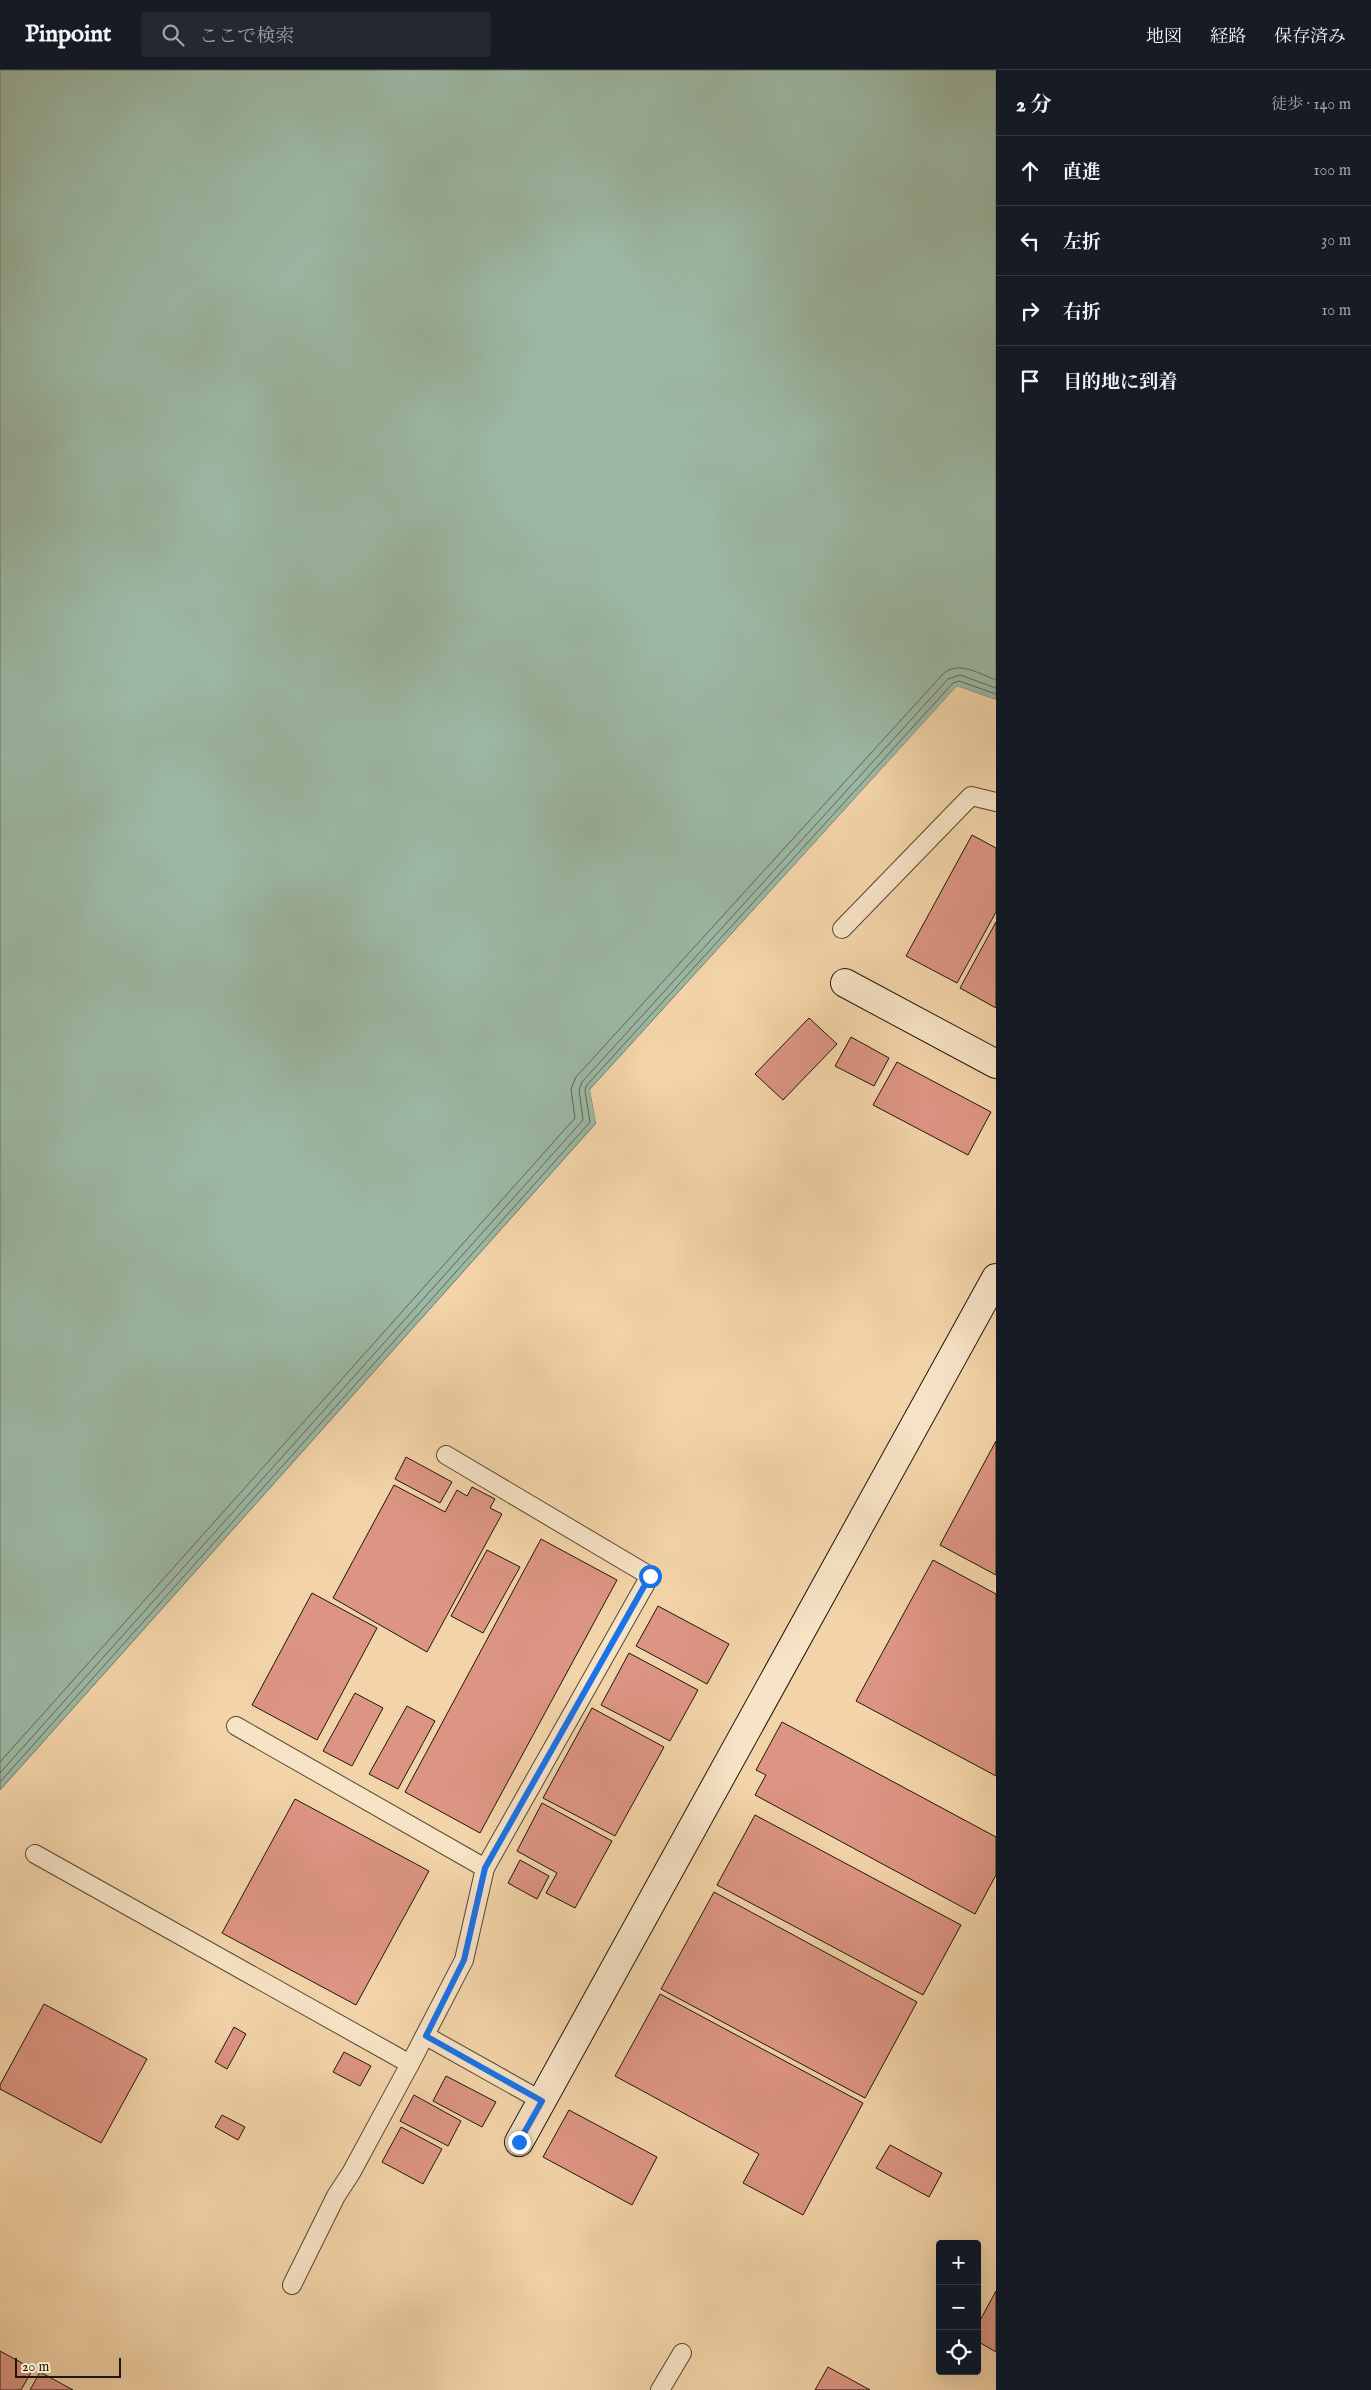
<!DOCTYPE html>
<html lang="ja">
<meta charset="utf-8">
<style>
:root{--surface:#171b24;--page:#242831;--text:#f1f3f6;--muted:#9ea1a6;--line:#363941}
body{margin:0;font-family:"IM FELL English","Noto Serif JP",serif;background:var(--page);color:var(--text)}
.controls{position:absolute;right:15px;bottom:15px;display:grid;overflow:hidden;border-radius:5px;box-shadow:0 5px 20px #0002}
.controls button{width:45px;height:45px;display:grid;place-items:center;padding:0;border:0;border-bottom:1px solid var(--line);background:var(--surface);color:var(--text);font:25px sans-serif}
.scale{position:absolute;left:15px;bottom:12px;width:106px;box-sizing:border-box;padding-left:5px;border:2px solid #1f160e;border-top:0;font-size:14px;line-height:18px;white-space:nowrap;color:#1f160e;-webkit-text-stroke:4px #f7e3c6;paint-order:stroke}
.stop{position:absolute;width:15px;height:15px;margin:-11px;border:4px solid #1a73e8;border-radius:50%;background:#fff}
.stop.end{background:#1a73e8;border-color:#fff;box-shadow:0 1px 5px #0008}
.list{margin:0;padding:0;list-style:none}
h2{display:flex;justify-content:space-between;align-items:center;height:65px;margin:0;padding:0 20px;font-size:21px}
h2 small{font-size:16px;font-weight:400;color:var(--muted)}
.list li{display:grid;grid-template-columns:32px 1fr auto;gap:15px;align-items:center;box-sizing:border-box;height:70px;padding:0 20px;border-top:1px solid var(--line)}
.list b{display:block;font-size:19px;white-space:nowrap}
.list em{font-size:16px;font-style:normal;color:var(--muted)}
.icon{flex:none;width:28px;height:28px;fill:none;stroke:currentColor;stroke-width:2;stroke-linecap:round;stroke-linejoin:round}
.map{position:relative;flex:none;width:996px;height:2320px;overflow:hidden}
header{display:flex;align-items:center;gap:30px;box-sizing:border-box;height:70px;padding:0 25px;background:var(--surface);border-bottom:1px solid var(--line)}
header strong{font-size:24px}
nav{display:flex;gap:28px;margin-inline-start:auto;font-size:18px}
.search{width:350px;height:45px;background:var(--page);display:flex;align-items:center;gap:12px;box-sizing:border-box;padding:0 18px;border-radius:5px;color:var(--muted);font-size:19px}
main{display:flex}
aside{flex:1;background:var(--surface)}
.map>svg:first-child{display:block}
.water{fill:#9cb8a4;stroke:#6a7768}
.pier{fill:#f3d4a8}
.lines{fill:none;stroke-linecap:round;stroke-linejoin:round}
.shore{stroke:#5e6759;stroke-width:1}
.building{fill:#dd9583;stroke:#1f160e}
.lane-casing{stroke:#544634;stroke-width:20}
.secondary-casing{stroke:#1f160e;stroke-width:30}
.lane{stroke:#f7e3c6;stroke-width:18}
.secondary{stroke:#f7e3c6;stroke-width:28}
.route{stroke:#1a73e8;stroke-width:6}
</style>
<header>
<strong>Pinpoint</strong>
<div class="search"><svg class="icon" aria-label="search" viewBox="0 0 24 24"><circle cx="10" cy="10" r="6"/><path d="M15 15l6 6"/></svg>ここで検索</div>
<nav><a>地図</a><a>経路</a><a>保存済み</a></nav>
</header>
<main>
<div class="map">
<svg width="996" height="2320" viewBox="0 0 996 2320">
<rect width="100%" height="100%" fill="#f3d4a8"/>
<filter id="stains"><feTurbulence type="fractalNoise" baseFrequency=".004" numOctaves="4"/><feColorMatrix values="0 0 0 0 .2 0 0 0 0 .09 0 0 0 0 .02 0 0 0 .5 -.17"/></filter>
<radialGradient id="worn" r=".72"><stop offset=".6" stop-color="#630" stop-opacity="0"/><stop offset="1" stop-color="#630" stop-opacity=".3"/></radialGradient>
<polygon class="water" points="0,0 996,0 996,630 957,616 590,1019 596,1053 0,1720"/>
<polygon class="pier" points="957,616 996,630 996,632 958,619 592,1020 598,1053 596,1053 590,1020"/>
<g class="lines">
<g class="shore">
<path d="M0 1692 575 1048 571 1019 576 1007 943 604C958 590 980 604 996 610"/>
<polyline points="0,1703 583,1050 579,1020 582,1012 948,609 960,605 996,618"/>
<polyline points="0,1712 590,1052 585,1021 586,1016 953,613 959,611 996,624"/>
</g>
</g>
<g class="building">
<polygon points="972,765 996,778 996,842 957,913 906,886"/>
<polygon points="996,852 996,938 960,918"/>
<polygon points="809,948 837,974 783,1030 755,1004"/>
<polygon points="851,967 889,988 874,1016 835,996"/>
<polygon points="897,992 991,1042 968,1085 873,1035"/>
<polygon points="996,1371 996,1505 940,1475"/>
<polygon points="406,1387 452,1412 440,1433 395,1409"/>
<polygon points="394,1415 445,1442 457,1420 467,1426 472,1417 495,1429 490,1438 502,1444 427,1582 333,1528"/>
<polygon points="541,1469 617,1510 480,1763 405,1722"/>
<polygon points="487,1480 520,1497 483,1563 451,1546"/>
<polygon points="933,1490 996,1524 996,1706 856,1631"/>
<polygon points="312,1523 377,1558 317,1670 252,1635"/>
<polygon points="658,1536 729,1574 707,1614 636,1576"/>
<polygon points="629,1583 698,1620 670,1671 601,1635"/>
<polygon points="355,1623 383,1638 352,1696 323,1681"/>
<polygon points="407,1636 435,1651 398,1719 369,1704"/>
<polygon points="592,1638 664,1677 615,1766 543,1728"/>
<polygon points="782,1652 996,1767 996,1805 975,1844 755,1725 766,1705 756,1700"/>
<polygon points="295,1729 429,1801 356,1935 222,1863"/>
<polygon points="542,1733 612,1771 575,1838 546,1823 557,1803 517,1781"/>
<polygon points="755,1745 961,1855 923,1925 717,1815"/>
<polygon points="520,1790 549,1806 537,1829 508,1813"/>
<polygon points="714,1822 917,1932 865,2028 661,1919"/>
<polygon points="660,1924 863,2033 803,2145 743,2113 759,2084 615,2006"/>
<polygon points="44,1934 147,1989 101,2073 0,2019 0,2015"/>
<polygon points="234,1957 246,1964 227,1999 215,1992"/>
<polygon points="344,1982 371,1996 360,2016 333,2002"/>
<polygon points="446,2006 496,2032 482,2057 433,2031"/>
<polygon points="414,2025 461,2051 448,2076 400,2051"/>
<polygon points="569,2040 657,2087 632,2135 543,2087"/>
<polygon points="222,2045 245,2057 238,2070 215,2057"/>
<polygon points="401,2057 442,2079 423,2114 382,2092"/>
<polygon points="890,2075 942,2103 929,2127 876,2098"/>
<polygon points="996,2221 996,2282 977,2271 977,2256"/>
<polygon points="0,2281 33,2299 21,2320 0,2320"/>
<polygon points="828,2297 870,2320 815,2320"/>
<polygon points="40,2302 73,2320 30,2320"/>
</g>
<g class="lines">
<defs>
<g id="lane">
<polyline points="842,859 971,726 996,732"/>
<polyline points="446,1385 650,1506 485,1798"/>
<polyline points="236,1656 485,1798 464,1890 410,1994 351,2103 336,2126 292,2215"/>
<polyline points="35,1784 410,1994"/>
<polyline points="426,1966 542,2031"/>
<polyline points="660,2320 682,2283"/>
</g>
<g id="secondary">
<polyline points="845,913 996,994"/>
<polyline points="519,2072 996,1208"/>
</g>
</defs>
<use href="#lane" class="lane-casing"/>
<use href="#secondary" class="secondary-casing"/>
<use href="#lane" class="lane"/>
<use href="#secondary" class="secondary"/>
</g>
<g class="lines">
<polyline class="route" points="519,2072 542,2031 426,1966 464,1890 485,1798 650,1506"/>
</g>
<rect width="100%" height="100%" filter="url(#stains)"/>
<rect width="100%" height="100%" fill="url(#worn)"/>
</svg>
<div class="controls">
<button>+</button>
<button>−</button>
<button><svg class="icon" aria-label="locate" viewBox="0 0 24 24"><circle cx="12" cy="12" r="6"/><path d="M12 2v4M12 18v4M2 12h4M18 12h4"/></svg></button>
</div>
<div class="scale">20 m</div>
<div class="stop" style="left:650px;top:1506px"></div>
<div class="stop end" style="left:519px;top:2072px"></div>
</div>
<aside>
<h2>2 分<small>徒歩 · 140 m</small></h2>
<ul class="list">
<li><svg class="icon" aria-label="ahead" viewBox="0 0 24 24"><path d="M12 20V5M6 11l6-6 6 6"/></svg><div><b>直進</b></div><em>100 m</em></li>
<li><svg class="icon" aria-label="left" viewBox="0 0 24 24"><path d="M17 20v-9H6M10 6l-5 5 5 5"/></svg><div><b>左折</b></div><em>30 m</em></li>
<li><svg class="icon" aria-label="right" viewBox="0 0 24 24"><path d="M7 20v-9h11M14 6l5 5-5 5"/></svg><div><b>右折</b></div><em>10 m</em></li>
<li><svg class="icon" aria-label="arrive" viewBox="0 0 24 24"><path d="M6 21V4h12l-3 4 3 4H6"/></svg><div><b>目的地に到着</b></div></li>
</ul>
</aside>
</main>
